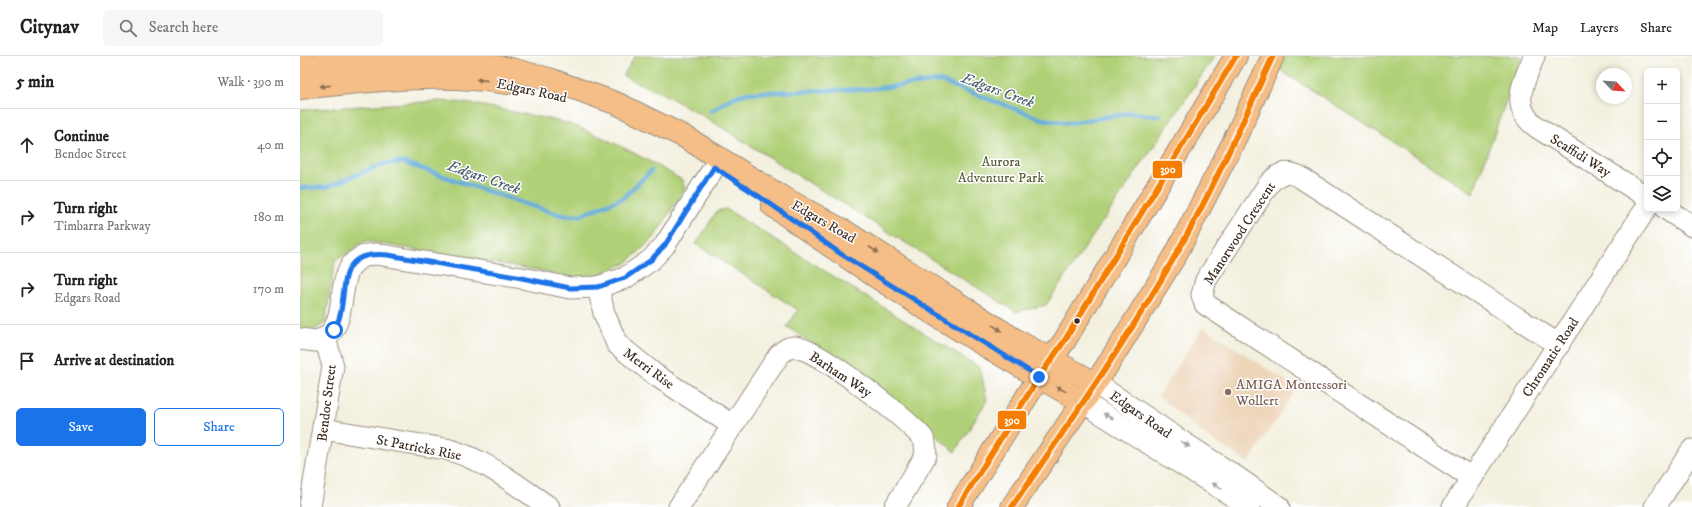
<!DOCTYPE html>
<meta charset="utf-8">
<style>
:root{--surface:#fff;--page:#f6f6f6;--text:#222;--muted:#767676;--line:#e0e0e0;--accent:#1a73e8}
body{margin:0;font-family:"IM FELL DW Pica",serif;background:var(--page);color:var(--text)}
.controls{position:absolute;right:12px;top:12px;display:grid;overflow:hidden;border-radius:6px;box-shadow:0 2px 6px #0003}
.controls button{width:36px;height:36px;display:grid;place-items:center;padding:0;border:0;border-bottom:1px solid var(--line);background:var(--surface);color:var(--text);font:20px sans-serif}
.compass{position:absolute;left:1296px;top:12px;width:36px;height:36px;border-radius:50%;background:var(--surface);box-shadow:0 2px 6px #0003;rotate:115deg}
.stop{position:absolute;width:12px;height:12px;margin:-9px;border:3px solid #1a73e8;border-radius:50%;background:#fff}
.stop.end{background:#1a73e8;border-color:#fff;box-shadow:0 1px 4px #0008}
.list{margin:0;padding:0;list-style:none}
h2{display:flex;justify-content:space-between;align-items:center;height:52px;margin:0;padding:0 16px;font-size:17px}
h2 small{font-size:13px;font-weight:400;color:var(--muted)}
.list li{display:grid;grid-template-columns:26px 1fr auto;gap:12px;align-items:center;box-sizing:border-box;height:72px;padding:0 16px;border-top:1px solid var(--line)}
.list b{display:block;font-size:15px;white-space:nowrap}
.list p{margin:0;font-size:13px;white-space:nowrap;color:var(--muted)}
.list em{font-size:13px;font-style:normal;color:var(--muted)}
.actions{display:flex;gap:8px;padding:12px 16px}
.actions a{flex:1;padding:9px 0;border:1px solid var(--accent);border-radius:6px;text-align:center;font-size:14px;color:var(--accent)}
.actions .main{background:var(--accent);color:#fff}
.icon{flex:none;width:22px;height:22px;fill:none;stroke:currentColor;stroke-width:2;stroke-linecap:round;stroke-linejoin:round}
.map{position:relative;flex:none;width:1392px;height:451px;overflow:hidden}
header{display:flex;align-items:center;gap:24px;box-sizing:border-box;height:56px;padding:0 20px;background:var(--surface);border-bottom:1px solid var(--line)}
header strong{font-size:19px}
nav{display:flex;gap:22px;margin-inline-start:auto;font-size:14px}
.search{width:280px;height:36px;background:var(--page);display:flex;align-items:center;gap:10px;box-sizing:border-box;padding:0 14px;border-radius:6px;color:var(--muted);font-size:15px}
main{display:flex}
aside{flex:1;background:var(--surface)}
.map>svg:first-child{display:block}
.built{fill:#eed6bb}
.green{fill:#b0d077;stroke:#767d4a}
.lines{fill:none;stroke-linecap:round;stroke-linejoin:round}
.stream{stroke:#64acdb;stroke-width:4.5}
.minor-casing{stroke:#978d7e;stroke-width:23}
.major-casing{stroke:#978d7e;stroke-width:24}
.minor{stroke:#fff;stroke-width:21}
.major{stroke:#f6be87;stroke-width:22}
.bus-1-casing{stroke:#fff;stroke-width:9}
.bus-1{stroke:#f57e02;stroke-width:6}
.oneway{fill:#8f6d4d}
.oneway2{fill:#a79f9a}
.route{stroke:#1a73e8;stroke-width:5}
.bus-dot{fill:#3b2a1e;stroke:#fff;stroke-width:1.5}
.education-dot{fill:#8d6e63;stroke:#fff;stroke-width:1.5}
.labels{text-anchor:middle;stroke-width:3;stroke-linejoin:round;paint-order:stroke}
.street-label{font-size:14px;fill:#3b2a1e;stroke:#fff}
.park-label{font-size:14px;fill:#5e5c39;stroke:#fff}
.education-label{font-size:14px;fill:#785e54;stroke:#fff;text-anchor:start}
.water-label{font-size:15px;font-style:italic;fill:#4b5e6a;stroke:#fff}
.line-badge{stroke:#fff;stroke-width:1.5}
.badge-label{font-size:11px;text-anchor:middle;font-weight:bold;fill:#fff}
</style>
<header>
<strong>Citynav</strong>
<div class="search"><svg class="icon" aria-label="search" viewBox="0 0 24 24"><circle cx="10" cy="10" r="6"/><path d="M15 15l6 6"/></svg>Search here</div>
<nav><a>Map</a><a>Layers</a><a>Share</a></nav>
</header>
<main>
<aside>
<h2>5 min<small>Walk · 390 m</small></h2>
<ul class="list">
<li><svg class="icon" aria-label="ahead" viewBox="0 0 24 24"><path d="M12 20V5M6 11l6-6 6 6"/></svg><div><b>Continue</b><p>Bendoc Street</p></div><em>40 m</em></li>
<li><svg class="icon" aria-label="right" viewBox="0 0 24 24"><path d="M7 20v-9h11M14 6l5 5-5 5"/></svg><div><b>Turn right</b><p>Timbarra Parkway</p></div><em>180 m</em></li>
<li><svg class="icon" aria-label="right" viewBox="0 0 24 24"><path d="M7 20v-9h11M14 6l5 5-5 5"/></svg><div><b>Turn right</b><p>Edgars Road</p></div><em>170 m</em></li>
<li><svg class="icon" aria-label="arrive" viewBox="0 0 24 24"><path d="M6 21V4h12l-3 4 3 4H6"/></svg><div><b>Arrive at destination</b></div></li>
</ul>
<div class="actions"><a class="main">Save</a><a>Share</a></div>
</aside>
<div class="map">
<svg width="1392" height="451" viewBox="0 0 1392 451">
<rect width="100%" height="100%" fill="#fff"/>
<filter id="ink" filterUnits="userSpaceOnUse"><feTurbulence type="fractalNoise" baseFrequency=".025" numOctaves="2"/><feDisplacementMap in="SourceGraphic" scale="8" xChannelSelector="R" yChannelSelector="G"/><feConvolveMatrix kernelMatrix="1 2 1 2 8 2 1 2 1" color-interpolation-filters="sRGB"/></filter>
<filter id="wash" filterUnits="userSpaceOnUse"><feTurbulence type="fractalNoise" baseFrequency=".012" numOctaves="4" result="noise"/><feDisplacementMap in="SourceGraphic" scale="16" xChannelSelector="R" yChannelSelector="G"/><feGaussianBlur stdDeviation="0.9" result="paint"/><feColorMatrix in="noise" values="0 0 0 0 0 0 0 0 0 0 0 0 0 0 0 0 0 1.4 0 .05"/><feComposite in="paint" operator="in"/></filter>
<g filter="url(#wash)">
<rect width="100%" height="100%" fill="#f3f0df"/>
<polygon class="built" points="903,271 997,332 948,407 903,378 858,340"/>
<g class="green">
<polygon points="335,0 915,0 746,249 716,256 400,58 363,38 323,20"/>
<polygon points="982,0 1222,0 1173,137 977,12"/>
<path d="M139 45C168 46 195 52 223 58 243 62 264 65 282 73 317 87 350 105 382 124L385 133 353 183 326 207 291 222 266 223 243 215 65 185 35 205 25 267 14 274 0 272V54Z"/>
<polygon points="426,153 680,312 687,344 655,396 577,329 487,271 498,254 396,188 417,155"/>
</g>
<g class="lines">
<g class="stream">
<polyline points="411,55 432,42 447,37 569,33 640,25 742,63 769,67 830,57 860,60"/>
<polyline points="0,132 27,131 84,108 102,106 222,147 261,159 278,160 323,142 351,115"/>
</g>
</g>
</g>
<g filter="url(#ink)">
<g class="lines">
<defs>
<g id="minor">
<path d="M1234 0C1224 27 1208 51 1238 72L1347 141"/>
<polyline points="1366,153 1392,170"/>
<polyline points="298,231 304,257 317,288 354,318 432,369"/>
<polyline points="0,283 16,285 25,282"/>
<polyline points="795,327 878,383 938,422 979,451"/>
<polyline points="783,346 950,451"/>
<path d="M23 373 146 393C185 403 216 429 249 451"/>
<path d="M1172 422 905 248 902 239 906 224 968 129C978 117 986 114 1000 121L1259 289"/>
<path d="M10 451 33 310 25 282C55 260 27 201 76 198L222 222 270 232 298 231 325 222 351 204 365 189 420 102"/>
<path d="M379 451 479 299C484 294 488 291 495 291 520 294 604 361 623 382L625 387 626 399 595 451"/>
<polyline points="1153,451 1347,151"/>
<polyline points="1355,451 1392,394"/>
</g>
<g id="major">
<polyline points="0,10 102,3 136,3 170,6 211,13 249,23 318,48 385,81 480,140 544,175 717,285 795,327"/>
<path d="M0 32C69 25 138 16 207 27"/>
<path d="M472 149C571 220 676 287 783 346"/>
<polyline points="658,451 739,321 765,284 936,0"/>
<polyline points="712,451 807,310 875,200 932,89 973,0"/>
</g>
</defs>
<use href="#minor" class="minor-casing"/>
<use href="#major" class="major-casing"/>
<use href="#minor" class="minor"/>
<use href="#major" class="major"/>
<defs>
<g id="bus-1">
<polyline points="658,451 739,321 765,284 936,0"/>
<path d="M712 451C768 369 825 287 875 200 912 136 942 67 973 0"/>
</g>
</defs>
<use href="#bus-1" class="bus-1-casing"/>
<use href="#bus-1" class="bus-1"/>
</g>
<defs><path id="oneway-solid" d="M-6-.8H1V-3.2L6.5 0L1 3.2V.8H-6Z"/></defs>
<g class="oneway">
<use href="#oneway-solid" transform="translate(182 24) rotate(-174)"/>
<use href="#oneway-solid" transform="translate(25 30) rotate(174)"/>
<use href="#oneway-solid" transform="translate(574 194) rotate(33)"/>
<use href="#oneway-solid" transform="translate(697 272) rotate(32)"/>
<use href="#oneway-solid" transform="translate(761 333) rotate(-151)"/>
</g>
<g class="oneway2">
<use href="#oneway-solid" transform="translate(808 360) rotate(-150)"/>
<use href="#oneway-solid" transform="translate(885 388) rotate(32)"/>
<use href="#oneway-solid" transform="translate(917 430) rotate(-147)"/>
</g>
</g>
<g class="lines" filter="url(#ink)">
<path class="route" d="M34 274C53 243 28 193 88 199L222 222 270 232 298 231 325 222 351 204 365 189 414 111 472 149 541 198 739 321"/>
</g>
<circle class="bus-dot" cx="777" cy="265" r="3.5"/>
<circle class="education-dot" cx="928" cy="336" r="4"/>
<g class="labels">
<g class="street-label">
<text transform="translate(232 34) rotate(12)" y="5">Edgars Road</text>
<text transform="translate(1281 99) rotate(32)" y="5">Scaffidi Way</text>
<text transform="translate(524 165) rotate(30)" y="5">Edgars Road</text>
<text transform="translate(939 177) rotate(-57)" y="5">Manorwood Crescent</text>
<text transform="translate(1250 301) rotate(-57)" y="5">Chromatic Road</text>
<text transform="translate(349 312) rotate(36)" y="5">Merri Rise</text>
<text transform="translate(541 318) rotate(33)" y="5">Barham Way</text>
<text transform="translate(26 347) rotate(-83)" y="5">Bendoc Street</text>
<text transform="translate(841 358) rotate(35)" y="5">Edgars Road</text>
<text transform="translate(119 391) rotate(11)" y="5">St Patricks Rise</text>
</g>
<g class="park-label">
<text x="701" y="110">Aurora<tspan x="701" dy="16">Adventure Park</tspan></text>
</g>
<g class="education-label">
<text x="936" y="333">AMIGA Montessori<tspan x="936" dy="16">Wollert</tspan></text>
</g>
<g class="water-label">
<text transform="translate(698 34) rotate(20)" y="5">Edgars Creek</text>
<text transform="translate(184 121) rotate(19)" y="5">Edgars Creek</text>
</g>
</g>
<g class="line-badge">
<rect x="852" y="104" width="31" height="19" rx="4" fill="#f57e02"/>
<rect x="697" y="354" width="30" height="20" rx="4" fill="#f57e02"/>
</g>
<g class="badge-label">
<text x="868" y="117">390</text>
<text x="712" y="368">390</text>
</g>
</svg>
<div class="controls">
<button>+</button>
<button>−</button>
<button><svg class="icon" aria-label="locate" viewBox="0 0 24 24"><circle cx="12" cy="12" r="6"/><path d="M12 2v4M12 18v4M2 12h4M18 12h4"/></svg></button>
<button><svg class="icon" aria-label="layers" viewBox="0 0 24 24"><path d="M12 4l9 5-9 5-9-5zM3 14l9 5 9-5"/></svg></button>
</div>
<svg class="compass" viewBox="-18 -18 36 36"><path d="M0-13l5 13h-10z" fill="#e53935"/><path d="M0 13l5-13h-10z" fill="#767676"/></svg>
<div class="stop" style="left:34px;top:274px"></div>
<div class="stop end" style="left:739px;top:321px"></div>
</div>
</main>
